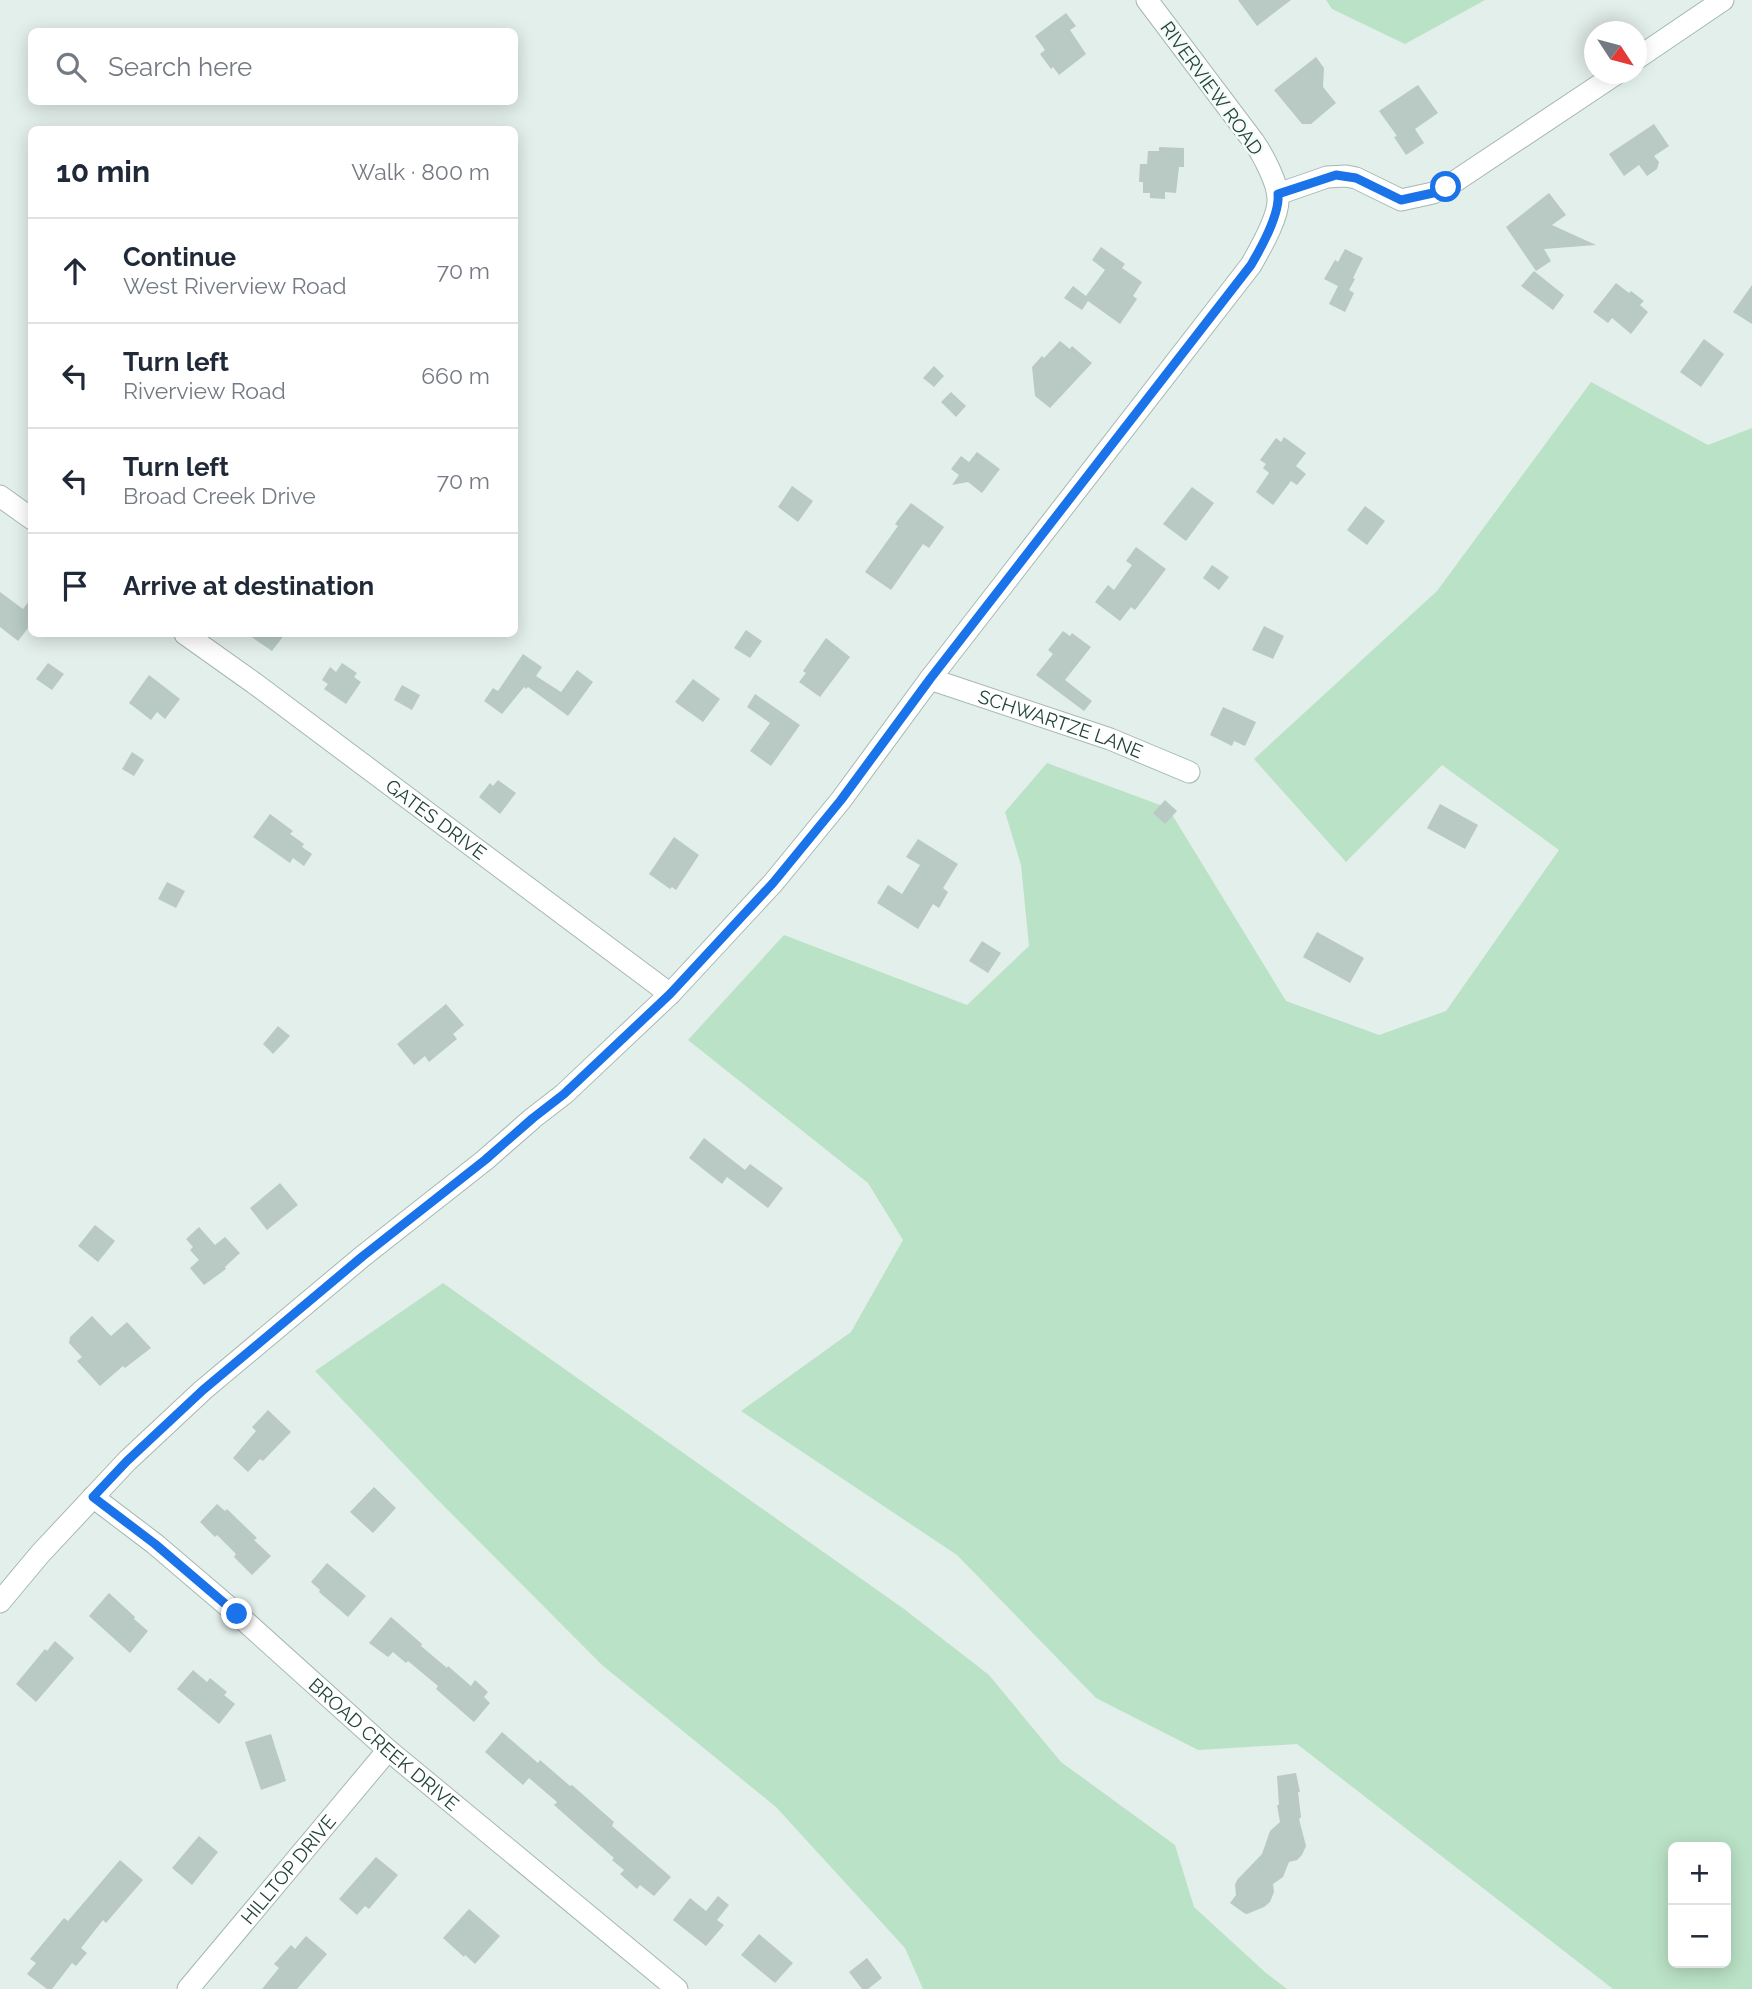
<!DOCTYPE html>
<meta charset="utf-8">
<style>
:root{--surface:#fff;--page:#f2f2f3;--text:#1f2937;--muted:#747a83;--line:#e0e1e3}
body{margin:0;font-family:Raleway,sans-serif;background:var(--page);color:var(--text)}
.controls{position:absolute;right:21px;bottom:21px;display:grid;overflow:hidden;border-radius:10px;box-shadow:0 4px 18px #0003}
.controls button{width:63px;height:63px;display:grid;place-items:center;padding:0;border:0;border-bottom:2px solid var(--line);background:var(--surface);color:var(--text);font:35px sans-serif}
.compass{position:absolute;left:1584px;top:21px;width:63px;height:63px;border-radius:50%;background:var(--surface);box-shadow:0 4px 18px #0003;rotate:126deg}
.stop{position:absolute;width:21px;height:21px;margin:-16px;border:5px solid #1a73e8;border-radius:50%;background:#fff}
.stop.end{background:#1a73e8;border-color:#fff;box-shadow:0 2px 7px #0008}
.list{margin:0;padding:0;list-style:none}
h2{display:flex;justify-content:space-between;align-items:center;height:91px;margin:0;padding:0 28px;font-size:30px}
h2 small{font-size:23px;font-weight:400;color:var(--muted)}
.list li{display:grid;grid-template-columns:46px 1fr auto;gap:21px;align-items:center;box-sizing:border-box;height:105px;padding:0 28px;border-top:2px solid var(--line)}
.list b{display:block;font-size:26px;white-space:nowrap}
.list p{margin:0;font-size:23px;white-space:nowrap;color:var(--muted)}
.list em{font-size:23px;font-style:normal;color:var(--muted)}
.icon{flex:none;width:38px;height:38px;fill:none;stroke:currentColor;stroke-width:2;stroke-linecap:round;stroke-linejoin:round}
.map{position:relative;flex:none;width:1752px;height:1989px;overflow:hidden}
.search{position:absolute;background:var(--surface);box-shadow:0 4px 18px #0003;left:28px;top:28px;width:490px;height:77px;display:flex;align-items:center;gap:18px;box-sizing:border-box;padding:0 24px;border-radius:10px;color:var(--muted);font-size:26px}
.panel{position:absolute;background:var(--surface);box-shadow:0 4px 18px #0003;left:28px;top:126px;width:490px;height:511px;border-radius:10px}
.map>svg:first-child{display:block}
.green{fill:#bae2c6;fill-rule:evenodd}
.building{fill:#b8cac3}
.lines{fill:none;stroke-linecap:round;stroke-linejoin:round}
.minor-casing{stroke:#a5b8b2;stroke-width:23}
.minor{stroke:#fff;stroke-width:21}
.route{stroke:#1a73e8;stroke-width:9}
.labels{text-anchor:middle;stroke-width:5;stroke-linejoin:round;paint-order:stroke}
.street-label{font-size:19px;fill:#20433a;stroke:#f5fbf8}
</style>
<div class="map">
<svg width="1752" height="1989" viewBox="0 0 1752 1989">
<rect width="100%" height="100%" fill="#e3efea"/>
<g class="green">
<polygon points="1326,0 1485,0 1405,44 1332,9"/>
<path d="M1591 382 1708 445 1752 428V1989H1613L1297 1744 1198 1750 1096 1698 957 1555 741 1411 851 1332 903 1240 868 1183 688 1040 784 935 967 1005 1029 946 1021 865 1005 812 1047 763 1168 808 1286 1001 1379 1035 1446 1011 1559 850 1442 765 1346 862 1254 759 1437 591ZM1673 1847H1726V1963H1673Z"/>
<polygon points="443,1283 904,1609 989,1675 1061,1762 1175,1845 1194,1907 1266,1973 1287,1989 923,1989 905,1948 776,1807 602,1665 434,1496 315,1371"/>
</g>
<g class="building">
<polygon points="1238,0 1291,0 1257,26"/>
<polygon points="1066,13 1076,26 1070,30 1086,54 1059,75 1053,67 1051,69 1040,54 1045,50 1035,36"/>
<polygon points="1316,57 1324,68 1323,87 1336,103 1311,124 1302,124 1274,90"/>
<polygon points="1418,85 1438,113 1415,129 1424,143 1406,155 1394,137 1397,136 1379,111"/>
<polygon points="1654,124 1669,146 1654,156 1659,162 1657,169 1647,176 1639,165 1624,176 1609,154"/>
<polygon points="1159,147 1184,148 1184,167 1179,167 1176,193 1165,192 1165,199 1150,198 1150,193 1143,193 1143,182 1139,182 1140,164 1147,164 1148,151 1159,151"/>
<polygon points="1549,193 1566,215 1552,225 1596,245 1544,249 1551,261 1536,271 1506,227"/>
<polygon points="1101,247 1125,264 1122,268 1142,282 1133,296 1137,299 1120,324 1088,301 1082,310 1064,298 1073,286 1086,296 1105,270 1092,260"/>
<polygon points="1345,249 1363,258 1353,278 1355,279 1349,290 1354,293 1345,312 1329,304 1338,286 1324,279 1335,260 1338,262"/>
<polygon points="1534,271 1564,295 1553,310 1521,286"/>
<polygon points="1616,283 1629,293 1631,291 1644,301 1640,305 1648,312 1631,334 1612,318 1608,323 1593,312"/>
<polygon points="1752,285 1752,324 1733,312"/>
<polygon points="1704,339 1724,354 1701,387 1680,372"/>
<polygon points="1060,341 1070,349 1072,346 1092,363 1050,408 1035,396 1032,367 1042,356 1044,358"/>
<polygon points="934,366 944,376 934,387 923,378"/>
<polygon points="951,392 966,406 956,417 941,402"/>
<polygon points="1284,437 1306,453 1296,466 1306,474 1297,485 1291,481 1273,505 1256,492 1269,473 1263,468 1266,464 1260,460 1276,438 1281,442"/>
<polygon points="977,452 1000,469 982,493 968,482 952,485 959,475 951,469 961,456 969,462"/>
<polygon points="792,486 813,501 798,522 778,507"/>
<polygon points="1192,487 1214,503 1186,541 1163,524"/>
<polygon points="911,503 944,527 929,548 923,544 891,590 865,572 898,526 895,524"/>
<polygon points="1365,506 1385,521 1367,545 1347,530"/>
<polygon points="1136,547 1166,569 1135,610 1131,607 1120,621 1095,602 1108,585 1114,590 1132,565 1126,561"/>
<polygon points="1212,565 1229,577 1219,590 1203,578"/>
<polygon points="0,592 23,609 32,597 32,623 18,641 0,627"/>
<polygon points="1264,626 1284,636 1273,659 1252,650"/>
<polygon points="746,630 762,641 750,658 734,648"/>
<polygon points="1063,631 1070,636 1072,633 1091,647 1065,680 1092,701 1084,711 1036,675 1053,654 1048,650"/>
<polygon points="247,634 285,634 272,651"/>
<polygon points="826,638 850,657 820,697 799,682 806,673 803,671"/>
<polygon points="523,654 542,667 536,676 561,692 577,670 593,682 568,716 528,687 526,689 524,687 502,714 484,701 493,688 498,691"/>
<polygon points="48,663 64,674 52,690 36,679"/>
<polygon points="342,663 357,673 354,677 361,682 346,704 324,689 328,684 322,680 330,667 336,672"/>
<polygon points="149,675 180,699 165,719 157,712 151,720 129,703"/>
<polygon points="693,679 720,699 703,722 675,702"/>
<polygon points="402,685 420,695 412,710 394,700"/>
<polygon points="755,694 800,725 771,766 750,751 770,723 747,707"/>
<polygon points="1223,707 1256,722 1245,746 1234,741 1232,746 1210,735"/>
<polygon points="132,752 144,760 134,776 122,769"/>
<polygon points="498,780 516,793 500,814 479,797 490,783 493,786"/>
<polygon points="1165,800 1177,811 1165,824 1153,813"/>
<polygon points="1440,804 1478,825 1465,849 1427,828"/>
<polygon points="270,814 293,831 290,834 304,844 302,847 312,854 304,866 293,858 290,863 253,837"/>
<polygon points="674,837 699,855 676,890 672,887 670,889 649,874"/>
<polygon points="918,839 958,864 943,888 948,892 939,908 933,904 918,929 877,903 888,885 902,894 920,865 906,857"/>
<polygon points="167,882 185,891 176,908 158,899"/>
<polygon points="1317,932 1364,958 1350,983 1303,957"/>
<polygon points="982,941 1001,953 988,973 969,961"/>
<polygon points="446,1004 464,1025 453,1034 457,1039 429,1062 425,1056 414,1065 397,1044"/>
<polygon points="278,1026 290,1036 273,1054 263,1044"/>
<polygon points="704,1138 745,1170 750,1164 783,1188 768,1208 727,1177 722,1184 689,1158"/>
<polygon points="280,1183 298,1205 267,1230 250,1208"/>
<polygon points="95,1225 115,1241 98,1262 78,1246"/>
<polygon points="199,1227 215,1245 225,1237 240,1253 225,1267 226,1269 204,1285 190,1268 199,1260 190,1250 193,1247 186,1239"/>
<polygon points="92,1316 111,1336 127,1322 151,1348 125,1368 123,1366 100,1386 77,1361 82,1357 69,1343 70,1337"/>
<polygon points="268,1410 291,1432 263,1461 260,1459 248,1472 233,1458 256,1431 252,1427"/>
<polygon points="374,1487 396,1508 373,1533 350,1512"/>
<polygon points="217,1504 225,1511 227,1509 257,1538 254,1540 271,1556 252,1575 234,1557 236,1554 217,1535 215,1537 200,1522"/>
<polygon points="327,1563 366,1596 348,1617 319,1592 320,1590 311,1582"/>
<polygon points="109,1593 135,1617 134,1619 148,1631 130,1653 89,1616"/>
<polygon points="391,1617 422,1644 421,1646 447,1668 448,1666 471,1686 475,1680 488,1692 484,1697 490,1703 474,1722 436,1689 438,1686 408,1661 406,1663 393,1652 388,1657 369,1643"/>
<polygon points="55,1641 74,1658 36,1702 16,1684 45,1649 47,1651"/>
<polygon points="193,1670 207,1682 210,1678 227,1692 224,1695 235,1704 219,1724 177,1689"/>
<polygon points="502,1732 538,1763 540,1760 570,1786 572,1785 614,1822 612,1826 671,1877 654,1896 640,1885 637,1889 620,1874 624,1870 612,1860 614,1858 554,1805 557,1802 529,1778 523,1785 485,1752"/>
<polygon points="271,1734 286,1781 261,1790 245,1742"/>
<polygon points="1296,1773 1300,1792 1298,1792 1301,1817 1299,1819 1306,1846 1302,1855 1297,1860 1289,1862 1283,1877 1273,1884 1274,1892 1270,1902 1264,1907 1247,1914 1244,1913 1230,1903 1236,1895 1235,1885 1237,1880 1262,1854 1270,1831 1280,1822 1277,1805 1279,1805 1277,1776"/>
<polygon points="199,1836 218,1852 192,1885 172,1868"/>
<polygon points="376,1857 398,1875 369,1909 365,1906 357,1915 339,1899"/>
<polygon points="120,1860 143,1880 106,1923 103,1920 81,1948 87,1953 76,1966 72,1963 52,1989 47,1989 27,1974 36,1963 30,1959 64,1918 68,1921"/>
<polygon points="718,1896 729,1905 717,1920 724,1925 706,1946 673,1920 690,1898 706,1911"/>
<polygon points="469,1909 500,1936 475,1964 465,1955 464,1957 443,1938"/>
<polygon points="759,1934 793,1963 775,1983 741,1955"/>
<polygon points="306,1936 327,1954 297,1989 262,1989 279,1968 274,1964 291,1945 295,1949"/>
<polygon points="867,1958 882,1978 868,1989 862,1989 849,1972"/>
</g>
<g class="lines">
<defs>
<g id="minor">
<polyline points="1636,59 1723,0"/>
<polyline points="1278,194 1327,177 1346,176 1356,178 1401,200 1433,193 1457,180 1616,74"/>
<polyline points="0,496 32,519"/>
<path id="s1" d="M185 634 254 683 670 994"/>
<path id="s2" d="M930 679 1110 739 1189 772"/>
<path id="s3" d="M93 1497 155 1544 237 1614 388 1750 677 1989"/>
<path d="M0 1602 40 1554 127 1461 203 1390 363 1256 485 1160 533 1118 564 1094 670 994 773 883 841 800 930 679 1251 265C1260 249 1279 217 1278 199 1278 183 1263 155 1254 142L1147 0"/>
<path id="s4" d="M188 1989 388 1750"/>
</g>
</defs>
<use href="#minor" class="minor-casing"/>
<use href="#minor" class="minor"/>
</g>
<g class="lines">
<path class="route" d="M237 1614 155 1544 93 1497 127 1461 203 1390 363 1256 485 1160 533 1118 564 1094 670 994 773 883 841 800 930 679 1251 265C1261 248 1280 214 1278 194L1336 175 1356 178 1401 200 1433 193 1446 187"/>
</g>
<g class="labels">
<g class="street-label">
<text transform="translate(1212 88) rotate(54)" y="7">RIVERVIEW ROAD</text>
<text dy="7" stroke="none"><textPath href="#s2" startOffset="138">SCHWARTZE LANE</textPath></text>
<text dy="7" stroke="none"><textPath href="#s1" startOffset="312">GATES DRIVE</textPath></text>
<text dy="7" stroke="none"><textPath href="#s3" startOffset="382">BROAD CREEK DRIVE</textPath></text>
<text dy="7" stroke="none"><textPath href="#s4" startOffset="156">HILLTOP DRIVE</textPath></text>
</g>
</g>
</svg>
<div class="controls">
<button>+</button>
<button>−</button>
</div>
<svg class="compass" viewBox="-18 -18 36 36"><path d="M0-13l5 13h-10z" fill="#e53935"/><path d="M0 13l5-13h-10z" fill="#747a83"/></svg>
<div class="stop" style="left:1446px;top:187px"></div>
<div class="stop end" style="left:237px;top:1614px"></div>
<div class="search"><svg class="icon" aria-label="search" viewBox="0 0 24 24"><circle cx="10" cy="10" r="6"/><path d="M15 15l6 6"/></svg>Search here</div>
<section class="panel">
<h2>10 min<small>Walk · 800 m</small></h2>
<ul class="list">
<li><svg class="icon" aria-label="ahead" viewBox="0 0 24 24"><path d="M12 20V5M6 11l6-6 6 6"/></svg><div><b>Continue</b><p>West Riverview Road</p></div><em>70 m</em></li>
<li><svg class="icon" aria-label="left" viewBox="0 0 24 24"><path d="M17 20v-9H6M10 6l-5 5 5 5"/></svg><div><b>Turn left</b><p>Riverview Road</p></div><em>660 m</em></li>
<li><svg class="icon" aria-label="left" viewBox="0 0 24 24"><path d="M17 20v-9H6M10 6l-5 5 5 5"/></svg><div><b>Turn left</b><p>Broad Creek Drive</p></div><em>70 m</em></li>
<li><svg class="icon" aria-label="arrive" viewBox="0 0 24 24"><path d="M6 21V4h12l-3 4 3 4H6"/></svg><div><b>Arrive at destination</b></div></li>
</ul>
</section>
</div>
